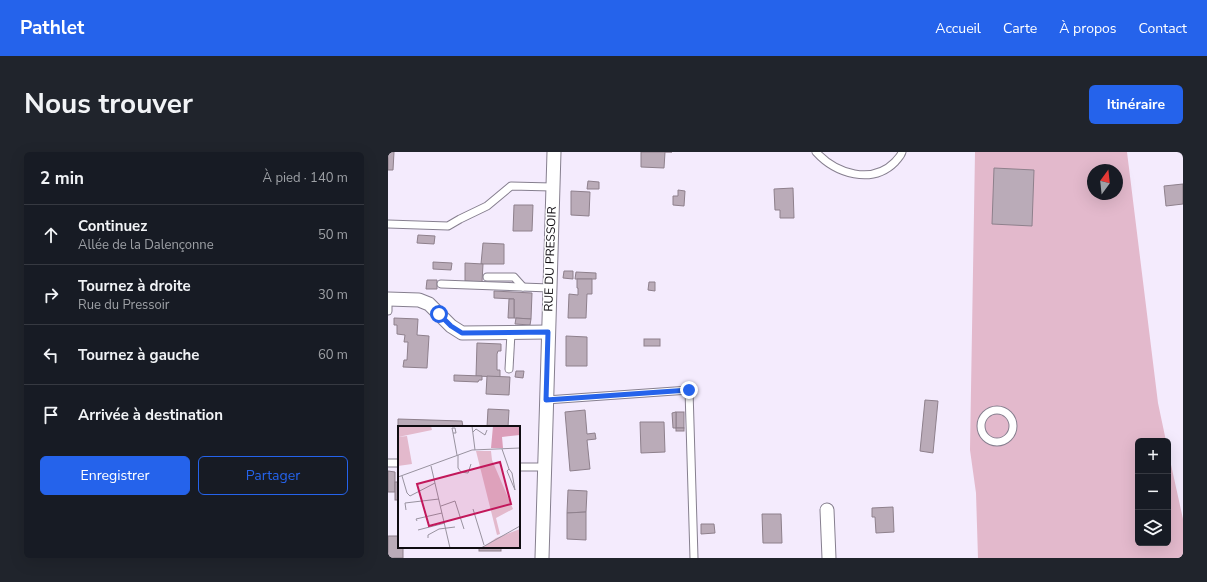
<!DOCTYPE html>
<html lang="fr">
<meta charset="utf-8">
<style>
:root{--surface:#171b24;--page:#20242c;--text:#f1f3f6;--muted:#9ea1a6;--line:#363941;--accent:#2563eb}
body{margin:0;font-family:"Nunito Sans",sans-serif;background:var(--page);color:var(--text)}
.controls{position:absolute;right:12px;bottom:12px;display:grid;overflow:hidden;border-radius:6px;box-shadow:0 4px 16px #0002}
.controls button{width:36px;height:36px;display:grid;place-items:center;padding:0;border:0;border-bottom:1px solid var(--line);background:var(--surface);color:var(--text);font:20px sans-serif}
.compass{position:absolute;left:699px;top:12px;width:36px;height:36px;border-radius:50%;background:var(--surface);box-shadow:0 4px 16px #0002;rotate:15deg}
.stop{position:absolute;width:12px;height:12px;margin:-9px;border:3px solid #2563eb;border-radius:50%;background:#fff}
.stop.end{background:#2563eb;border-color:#fff;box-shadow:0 1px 4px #0008}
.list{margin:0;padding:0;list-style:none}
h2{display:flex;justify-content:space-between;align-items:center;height:52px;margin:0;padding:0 16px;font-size:17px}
h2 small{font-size:13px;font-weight:400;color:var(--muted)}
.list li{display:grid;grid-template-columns:26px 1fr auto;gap:12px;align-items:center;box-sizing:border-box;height:60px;padding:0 16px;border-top:1px solid var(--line)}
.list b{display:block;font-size:15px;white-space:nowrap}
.list p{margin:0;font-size:13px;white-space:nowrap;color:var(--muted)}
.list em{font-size:13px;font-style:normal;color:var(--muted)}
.actions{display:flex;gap:8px;padding:12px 16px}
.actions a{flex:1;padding:9px 0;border:1px solid var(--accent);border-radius:6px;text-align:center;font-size:14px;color:var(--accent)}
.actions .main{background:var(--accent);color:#fff}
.icon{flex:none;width:22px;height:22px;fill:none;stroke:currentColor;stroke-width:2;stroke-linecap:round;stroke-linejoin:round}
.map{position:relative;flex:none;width:795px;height:406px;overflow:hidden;border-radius:6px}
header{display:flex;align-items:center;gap:24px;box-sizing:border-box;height:56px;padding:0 20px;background:var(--accent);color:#fff}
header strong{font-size:19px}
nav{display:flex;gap:22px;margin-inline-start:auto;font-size:14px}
.intro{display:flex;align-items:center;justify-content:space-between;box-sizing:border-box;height:96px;padding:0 24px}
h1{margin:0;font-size:28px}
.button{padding:10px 18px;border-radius:6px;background:var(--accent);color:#fff;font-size:14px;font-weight:700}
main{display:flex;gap:24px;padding:0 24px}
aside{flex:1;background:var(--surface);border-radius:6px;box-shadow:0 4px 16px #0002}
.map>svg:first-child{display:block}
.green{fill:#e3b9cc;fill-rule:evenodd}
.building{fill:#baabb8;stroke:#8e808c}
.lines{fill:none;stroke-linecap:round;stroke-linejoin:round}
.service-casing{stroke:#867f8f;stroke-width:9}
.minor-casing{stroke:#867f8f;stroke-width:15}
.service{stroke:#fff;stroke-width:7}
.minor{stroke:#fff;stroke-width:13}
.route{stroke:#2563eb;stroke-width:5}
.labels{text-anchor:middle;stroke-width:3;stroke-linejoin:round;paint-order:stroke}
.street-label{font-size:12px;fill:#0f0c11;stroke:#fff}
.inset-road{fill:none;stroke:#98929f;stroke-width:1}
.view{fill:#c2185b;fill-opacity:0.15;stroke:#c2185b;stroke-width:2}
.inset-edge{fill:none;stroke:#0f0c11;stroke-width:2}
</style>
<header>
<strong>Pathlet</strong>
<nav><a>Accueil</a><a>Carte</a><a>À propos</a><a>Contact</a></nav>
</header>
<div class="intro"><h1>Nous trouver</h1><a class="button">Itinéraire</a></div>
<main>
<aside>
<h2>2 min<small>À pied · 140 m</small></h2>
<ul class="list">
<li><svg class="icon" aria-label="ahead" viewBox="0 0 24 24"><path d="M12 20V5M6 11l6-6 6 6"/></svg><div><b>Continuez</b><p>Allée de la Dalençonne</p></div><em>50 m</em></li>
<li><svg class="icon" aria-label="right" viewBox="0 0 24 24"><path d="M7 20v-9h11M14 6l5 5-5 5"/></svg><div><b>Tournez à droite</b><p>Rue du Pressoir</p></div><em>30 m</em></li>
<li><svg class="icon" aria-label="left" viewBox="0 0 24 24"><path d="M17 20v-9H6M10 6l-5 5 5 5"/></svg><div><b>Tournez à gauche</b></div><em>60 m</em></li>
<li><svg class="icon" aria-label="arrive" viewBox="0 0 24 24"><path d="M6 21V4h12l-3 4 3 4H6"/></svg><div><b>Arrivée à destination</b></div></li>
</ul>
<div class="actions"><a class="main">Enregistrer</a><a>Partager</a></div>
</aside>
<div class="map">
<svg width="795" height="406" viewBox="0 0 795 406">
<rect width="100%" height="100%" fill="#f4ebfd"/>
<path class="green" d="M587 0H739L770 251 778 289H750V391H780V299L795 367V406H590L588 341 582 298ZM705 18H729V42H705Z"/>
<g class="building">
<polygon points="0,0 6,0 5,18 0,18"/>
<polygon points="253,0 284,0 277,0 276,16 253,15"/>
<polygon points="606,16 646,18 644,74 604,72"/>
<polygon points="200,29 211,30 211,37 199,37"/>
<polygon points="795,32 795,52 778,54 776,34"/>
<polygon points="405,36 406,66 392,66 392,58 387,58 386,37"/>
<polygon points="290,38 297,39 296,54 285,53 285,44 290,44"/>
<polygon points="183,39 202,40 201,64 183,63"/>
<polygon points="126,53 145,53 144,79 125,79"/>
<polygon points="30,83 47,84 46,92 29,91"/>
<polygon points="95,91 116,92 116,112 93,112"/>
<polygon points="45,110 64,111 63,118 45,117"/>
<polygon points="77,111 95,112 94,130 77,129"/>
<polygon points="176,119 185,119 185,127 175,126"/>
<polygon points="188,120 208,121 208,127 187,127"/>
<polygon points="189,127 204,127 204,142 199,142 198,166 180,166 181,142 190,143 190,136 189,136"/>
<polygon points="39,128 49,128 49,137 38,137"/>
<polygon points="261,130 267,130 267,139 260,138"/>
<polygon points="106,139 144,141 143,167 126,166 126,147 106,146"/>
<polygon points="121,147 126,147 126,166 120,166"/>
<polygon points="6,166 30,167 29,183 41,184 39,216 15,215 16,208 19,208 20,190 16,190 17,183 9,182 9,173 6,173"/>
<polygon points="128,166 143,167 142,173 127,172"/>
<polygon points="178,184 199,185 199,214 178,214"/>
<rect x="256" y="187" width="16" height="7"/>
<polygon points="89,191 113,192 113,199 110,199 109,202 109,218 112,218 112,225 88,224"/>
<polygon points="128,219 136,219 135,226 127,225"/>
<polygon points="66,223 94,224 94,228 91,228 90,230 66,229"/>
<polygon points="99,224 122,225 121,243 98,242"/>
<polygon points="537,248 550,249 545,301 532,299"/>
<polygon points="100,257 121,258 120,275 99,275"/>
<polygon points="197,258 199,282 207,281 208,287 199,288 202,317 182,319 177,260"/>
<rect x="288" y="260" width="8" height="16"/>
<polygon points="288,260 288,276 285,276 284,261"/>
<polygon points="10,267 74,269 75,275 10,275"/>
<polygon points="252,270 276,270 277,300 253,301"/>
<rect x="288" y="276" width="8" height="3"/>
<polygon points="0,319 7,320 7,340 0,340"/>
<rect x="7" y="330" width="4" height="18"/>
<polygon points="180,338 199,339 198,360 179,361"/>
<polygon points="505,355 506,380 488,381 487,365 484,365 484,356"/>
<polygon points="198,360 198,388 179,387 179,361"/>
<polygon points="374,362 393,362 394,391 375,391"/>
<polygon points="313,372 326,372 327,381 313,382"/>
<polygon points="0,384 11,384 11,395 15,395 15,406 0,406"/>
<rect x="91" y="395" width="22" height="4"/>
</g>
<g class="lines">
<defs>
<g id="service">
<path d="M428 0C448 22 484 33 507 10 510 6 513 4 514 0"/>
<polyline points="0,72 60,74 72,67 99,54 123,34 164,35"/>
<polyline points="99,125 126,125 135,135"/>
<polyline points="53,132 162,136"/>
<polyline points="0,159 0,147"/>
<polyline points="121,217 123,181"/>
<polyline points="158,248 301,238 306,406"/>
<circle cx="609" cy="274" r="16"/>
<polyline points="0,311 11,311"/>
<polyline points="131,315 157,315"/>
</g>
<g id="minor">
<polyline points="0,147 31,148 41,152 63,174 74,181 160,180"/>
<polyline points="439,358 441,406"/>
<polyline points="154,406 166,0"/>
</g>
</defs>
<use href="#service" class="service-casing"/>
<use href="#minor" class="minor-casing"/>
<use href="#service" class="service"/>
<use href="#minor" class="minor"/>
</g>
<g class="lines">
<polyline class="route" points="51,162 63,174 74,181 160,180 158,248 301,238"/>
</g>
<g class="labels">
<g class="street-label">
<text transform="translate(162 107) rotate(-88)" y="4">RUE DU PRESSOIR</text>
</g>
</g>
<g transform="translate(10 274)">
<rect width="122" height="122" fill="#f4ebfd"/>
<path d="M0 0H33L34 4 0 11ZM9 10 14 38 0 40V11ZM78 25H93L94 34 115 83 98 92 102 108 99 109ZM122 103V122H84L98 112Z" fill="#e3b9cc"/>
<path d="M95 0H122V9L104 11 105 22H93Z" fill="#db9db9"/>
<path class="inset-road" d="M74 0 77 24M54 2H57L58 7H55ZM75 6 78 3 87 9 89 4M55 7 59 29M104 23 111 43M60 29V42L63 46 70 47 73 38M33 40 52 122M111 43 114 47 117 64 109 45ZM4 50 9 67 12 70 37 57M0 51 74 24 122 22M43 80 57 75 66 103M75 83 86 119M8 84 7 77 41 73M19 95 18 93 44 87M20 104 47 97M30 112V109L41 103 57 101M83 122 122 100"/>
<path class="view" d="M102 36 113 78 31 100 19 58Z"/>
<rect width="122" height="122" class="inset-edge"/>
</g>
</svg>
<div class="controls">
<button>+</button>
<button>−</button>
<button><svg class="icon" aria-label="layers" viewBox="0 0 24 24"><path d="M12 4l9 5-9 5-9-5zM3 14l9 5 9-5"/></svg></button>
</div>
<svg class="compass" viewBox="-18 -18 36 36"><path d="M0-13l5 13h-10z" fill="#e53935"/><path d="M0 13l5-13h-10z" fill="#9ea1a6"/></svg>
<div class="stop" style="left:51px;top:162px"></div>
<div class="stop end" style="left:301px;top:238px"></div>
</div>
</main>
